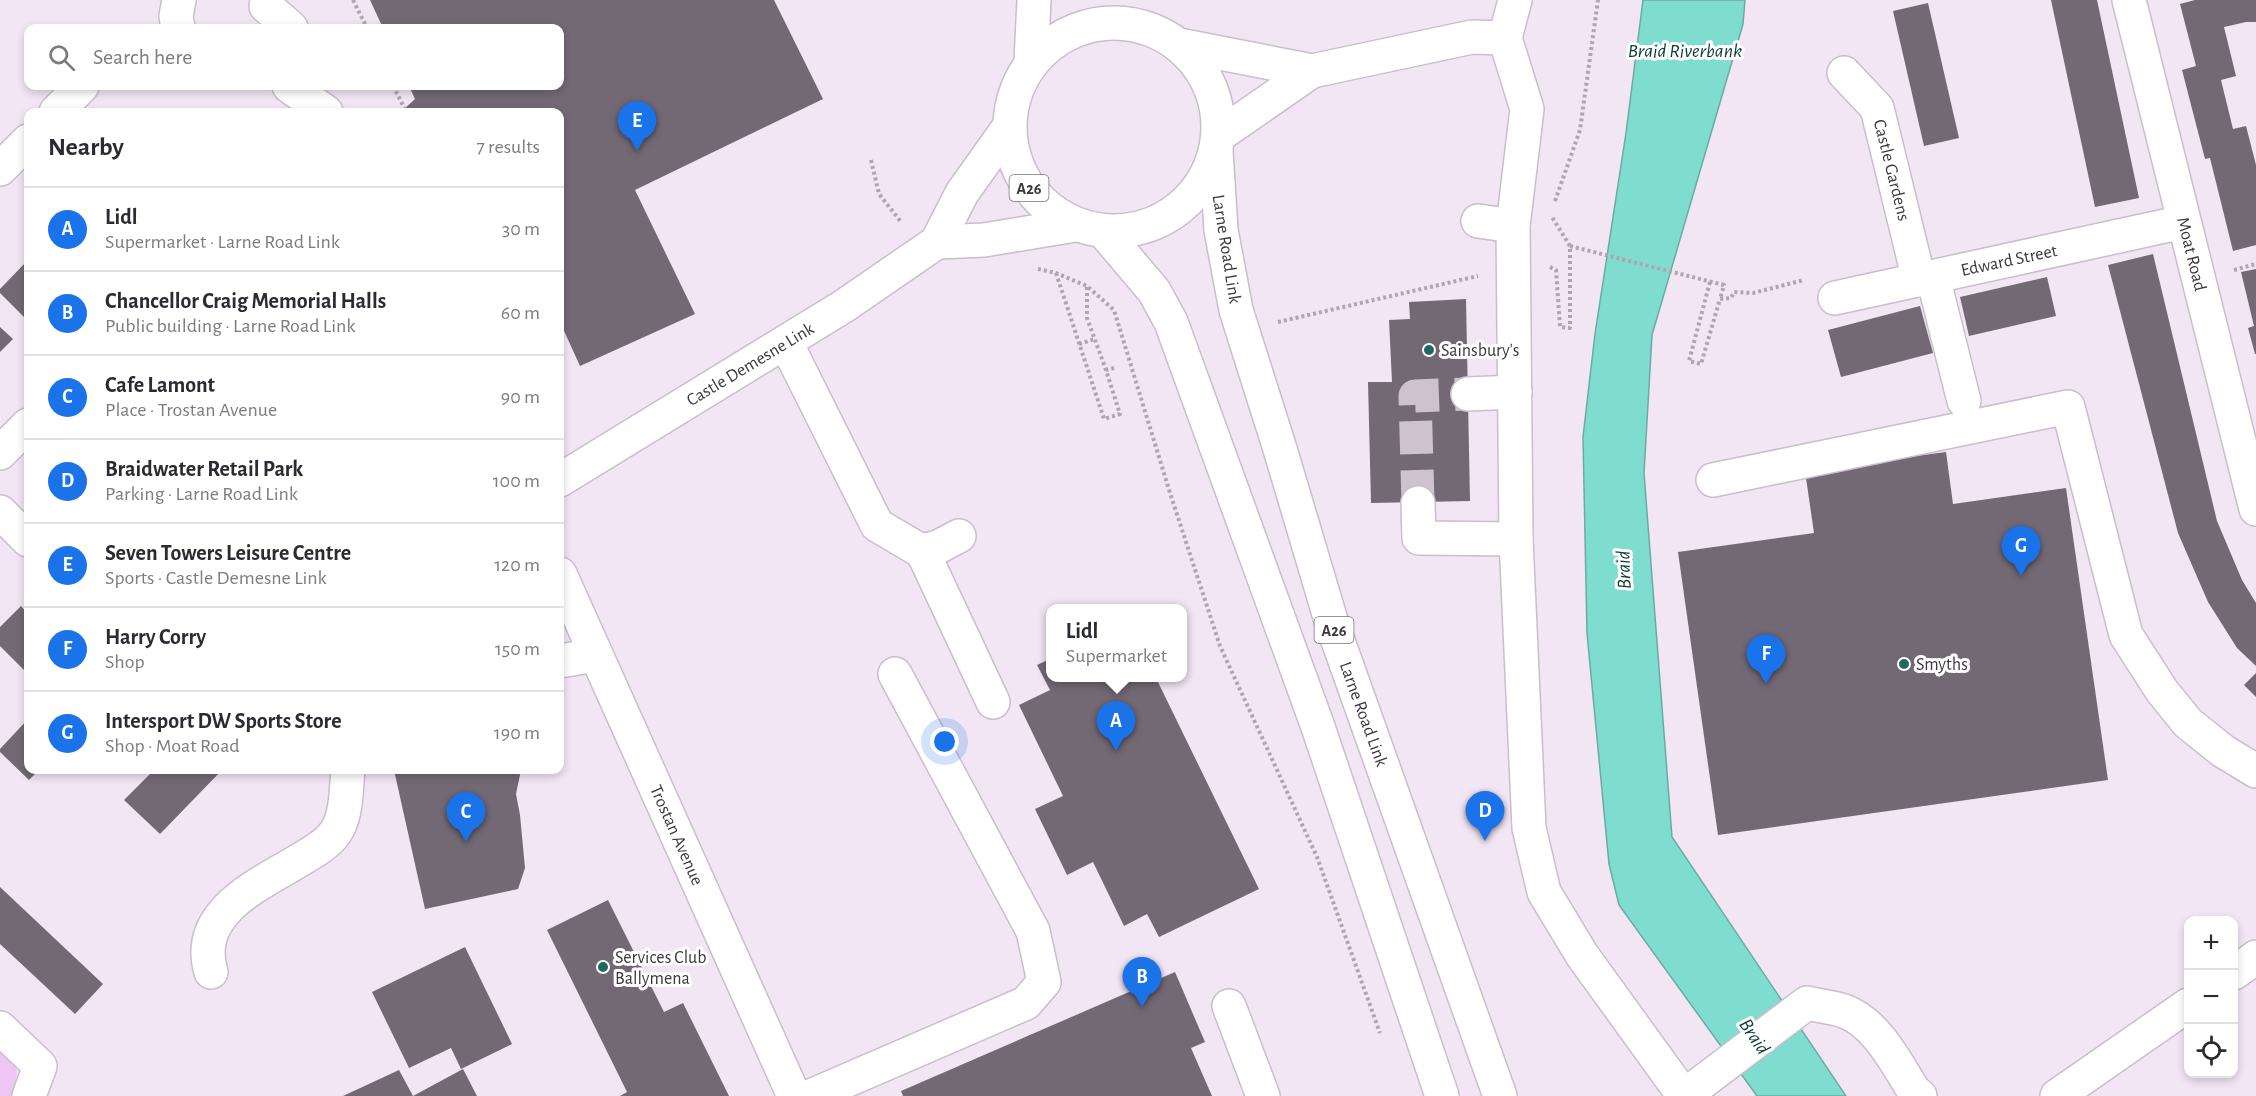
<!DOCTYPE html>
<meta charset="utf-8">
<style>
:root{--surface:#fff;--page:#f2f2f3;--text:#2b2b33;--muted:#7c7c81;--line:#e1e1e2;--accent:#1a73e8}
body{margin:0;font-family:"Alegreya Sans",sans-serif;background:var(--page);color:var(--text)}
.controls{position:absolute;right:18px;bottom:18px;display:grid;overflow:hidden;border-radius:12px;box-shadow:0 3px 9px #0003}
.controls button{width:54px;height:54px;display:grid;place-items:center;padding:0;border:0;border-bottom:2px solid var(--line);background:var(--surface);color:var(--text);font:30px sans-serif}
.you{position:absolute;left:945px;top:742px;width:21px;height:21px;margin:-15px;border:4px solid #fff;border-radius:50%;background:#1a73e8;box-shadow:0 0 0 9px #1a73e833}
.badge{display:grid;place-items:center;width:39px;height:39px;border-radius:50%;background:var(--accent);color:#fff;font-size:20px;font-weight:700}
.pin{position:absolute;translate:-50% -50px;filter:drop-shadow(0 2px 3px #0008)}
.pin::after{content:'';position:absolute;top:32px;width:21px;height:18px;background:inherit;clip-path:polygon(0 0,100% 0,50% 100%)}
.popup{position:absolute;left:1046px;top:604px;width:141px;height:78px;box-sizing:border-box;display:grid;place-content:center;border-radius:12px;background:var(--surface);filter:drop-shadow(0 2px 4px #0005);font-size:20px;white-space:nowrap;color:var(--muted)}
.popup b{font-size:22px;color:var(--text)}
.popup::after{content:'';position:absolute;left:50%;top:100%;margin-left:-12px;border:12px solid transparent;border-top-color:var(--surface)}
.list{margin:0;padding:0;list-style:none}
h2{display:flex;justify-content:space-between;align-items:center;height:78px;margin:0;padding:0 24px;font-size:26px}
h2 small{font-size:20px;font-weight:400;color:var(--muted)}
.list li{display:grid;grid-template-columns:39px 1fr auto;gap:18px;align-items:center;box-sizing:border-box;height:84px;padding:0 24px;border-top:2px solid var(--line)}
.list b{display:block;font-size:22px;white-space:nowrap}
.list p{margin:0;font-size:20px;white-space:nowrap;color:var(--muted)}
.list em{font-size:20px;font-style:normal;color:var(--muted)}
.icon{flex:none;width:33px;height:33px;fill:none;stroke:currentColor;stroke-width:2;stroke-linecap:round;stroke-linejoin:round}
.map{position:relative;flex:none;width:2256px;height:1096px;overflow:hidden}
.search{position:absolute;background:var(--surface);box-shadow:0 3px 9px #0003;left:24px;top:24px;width:540px;height:66px;display:flex;align-items:center;gap:15px;box-sizing:border-box;padding:0 21px;border-radius:12px;color:var(--muted);font-size:22px}
.panel{position:absolute;background:var(--surface);box-shadow:0 3px 9px #0003;left:24px;top:108px;width:540px;height:666px;border-radius:12px}
.map>svg:first-child{display:block}
.green{fill:#eec5f3}
.water{fill:#7fddd0;stroke:#6baba4;stroke-width:1.5}
.building{fill:#736975}
.lines{fill:none;stroke-linecap:round;stroke-linejoin:round}
.minor-tunnel{stroke:#cec2cf;stroke-width:33;stroke-dasharray:33 16;stroke-linecap:butt}
.minor-casing{stroke:#cabecc;stroke-width:36}
.major-casing{stroke:#cabecc;stroke-width:36}
.path{stroke:#afa5b0;stroke-width:4;stroke-dasharray:3 3;stroke-linecap:butt}
.minor{stroke:#fff;stroke-width:33}
.major{stroke:#fff;stroke-width:33}
.poi-dot{fill:#1f6961;stroke:#fff;stroke-width:2}
.labels{text-anchor:middle;stroke-width:6;stroke-linejoin:round;paint-order:stroke}
.shield{fill:#fff;stroke:#767377;stroke-width:1.5}
.shield-label{font-size:16px;font-weight:bold;fill:#3c373d}
.street-label{font-size:18px;fill:#3c373d;stroke:#fff}
.poi-label{font-size:18px;fill:#3c373d;stroke:#fff;text-anchor:start}
.water-label{font-size:20px;font-style:italic;fill:#0e3b36;stroke:#fff}
</style>
<div class="map">
<svg width="2256" height="1096" viewBox="0 0 2256 1096">
<rect width="100%" height="100%" fill="#f2e5f4"/>
<polygon class="green" points="0,1049 17,1067 15,1096 0,1096"/>
<polygon class="water" points="1643,0 1745,0 1743,24 1652,335 1644,473 1672,837 1846,1096 1757,1096 1619,905 1609,864 1587,633 1583,437 1595,334 1626,133"/>
<g class="building">
<polygon points="370,0 774,0 823,99 635,190 695,314 580,366 560,322 560,112 401,112 415,99 409,86 560,86 560,28 383,28"/>
<polygon points="2051,0 2097,0 2139,198 2095,207"/>
<polygon points="2195,0 2256,0 2256,22 2246,22 2224,27 2236,76 2221,80 2233,129 2246,126 2256,165 2256,245 2233,251 2210,158 2205,159 2182,70 2196,66 2180,4"/>
<polygon points="1928,3 1959,138 1924,146 1893,11"/>
<polygon points="2153,254 2217,521 2242,580 2256,603 2256,666 2237,648 2208,602 2178,533 2108,265"/>
<polygon points="28,260 28,321 0,293 0,289"/>
<polygon points="2256,269 2256,354 2255,354 2248,328 2254,326 2241,272"/>
<polygon points="2047,277 2056,316 1969,336 1960,297"/>
<polygon points="1466,299 1470,501 1371,503 1368,382 1392,382 1389,320 1410,319 1409,302"/>
<polygon points="1920,306 1933,353 1841,377 1828,330"/>
<polygon points="0,327 13,339 0,352"/>
<polygon points="1946,452 1953,504 2066,488 2108,780 1718,835 1678,552 1814,533 1805,471"/>
<polygon points="21,606 28,614 28,674 0,646 0,627"/>
<polygon points="1050,659 1050,678 1156,678 1259,889 1159,937 1147,914 1124,926 1093,862 1067,875 1035,809 1063,796 1019,705 1050,690 1037,665"/>
<polygon points="2256,673 2256,697 2244,685"/>
<polygon points="28,719 28,770 39,770 29,780 0,752 0,749"/>
<polygon points="154,770 222,770 160,834 124,800"/>
<polygon points="394,770 521,770 516,794 520,815 525,868 518,889 425,909"/>
<polygon points="0,887 103,984 75,1014 0,944"/>
<polygon points="608,900 664,1012 683,1003 729,1096 620,1096 627,1092 547,930"/>
<polygon points="465,947 512,1044 461,1069 451,1048 409,1068 372,992"/>
<polygon points="1175,972 1205,1042 1191,1048 1212,1096 903,1096 901,1091"/>
<polygon points="463,1069 477,1096 343,1096 399,1070 413,1096"/>
</g>
<g class="lines">
<polyline class="minor-tunnel" points="1418,503 1415,396 1468,394"/>
<defs>
<g id="minor">
<polyline points="2129,0 2256,509"/>
<polyline points="266,6 291,28"/>
<polyline points="178,28 176,16 179,0"/>
<path d="M1505 38 1527 109 1513 226 1516 539 1529 828 1544 892 1582 955 1684 1096 1807 1003C1819 1006 1832 1007 1844 1011 1877 1023 1896 1063 1914 1091L1920 1096"/>
<polyline points="1179,45 1312,71"/>
<polyline points="1844,73 1877,108 1919,280"/>
<polyline points="289,86 326,112"/>
<polyline points="56,112 82,86"/>
<polyline points="1218,136 1312,71 1472,37 1505,38 1515,0"/>
<polyline points="0,169 28,141"/>
<polyline points="1478,221 1513,226"/>
<polyline points="937,242 984,240 1075,225"/>
<polyline points="1933,277 1964,401"/>
<polyline points="1835,298 2183,222"/>
<polyline points="786,343 877,525 921,551 926,559 993,702"/>
<polyline points="1468,394 1515,392"/>
<polyline points="0,453 28,425"/>
<polyline points="560,480 844,306 937,242 962,193 1009,127"/>
<polyline points="1713,480 2068,407 2126,635 2162,691 2188,723 2223,751 2256,771"/>
<polyline points="1418,503 1419,538 1516,539"/>
<polyline points="0,512 28,540"/>
<polyline points="921,551 938,547 959,536"/>
<polyline points="560,574 794,1096"/>
<polyline points="560,661 596,655"/>
<path d="M211 972C193 911 261 884 303 858 316 850 331 842 338 828 347 811 346 788 348 770"/>
<polyline points="2234,973 2256,957"/>
<polyline points="1229,1006 1263,1096"/>
<polyline points="0,1028 40,1066 29,1096"/>
<polyline points="811,1096 1026,1003 1044,982 1033,931 895,674"/>
<polyline points="2057,1096 2188,1005"/>
</g>
<g id="major">
<circle cx="1114" cy="127" r="104"/>
<polyline points="1031,62 1034,0"/>
<polyline points="1216,151 1221,230 1236,310 1280,449 1332,624 1500,1096"/>
<polyline points="1104,232 1154,291 1171,322 1318,727 1442,1096"/>
</g>
</defs>
<use href="#minor" class="minor-casing"/>
<use href="#major" class="major-casing"/>
<g class="path">
<polyline points="353,0 367,28"/>
<polyline points="393,86 405,109"/>
<polyline points="871,160 879,194 901,222"/>
<polyline points="1555,201 1580,130 1598,0"/>
<polyline points="1570,246 1724,285 1720,299"/>
<polyline points="1550,267 1556,270 1560,327 1570,328 1570,246 1552,217"/>
<polyline points="1038,269 1056,273 1087,286 1114,310 1170,493 1220,646 1317,857 1380,1033"/>
<polyline points="2234,270 2256,264"/>
<polyline points="1056,273 1104,419 1120,414 1106,370 1114,368"/>
<polyline points="1710,282 1689,361 1701,364 1720,299 1731,298 1734,292 1753,293 1804,280"/>
<polyline points="1087,287 1087,318 1106,370"/>
<polyline points="1278,322 1478,276"/>
<polyline points="1079,344 1095,339"/>
</g>
<use href="#minor" class="minor"/>
<use href="#major" class="major"/>
</g>
<g class="poi-dot">
<circle cx="1429" cy="350" r="6"/>
<circle cx="1904" cy="664" r="6"/>
<circle cx="603" cy="967" r="6"/>
</g>
<g class="labels">
<g class="shield">
<rect x="1009.5" y="175" width="39" height="26" rx="4.5"/>
<rect x="1314.5" y="617" width="39" height="26" rx="4.5"/>
</g>
<g class="shield-label">
<text x="1029" y="194">A26</text>
<text x="1334" y="636">A26</text>
</g>
<g class="street-label">
<text transform="translate(1892 170) rotate(76)" y="6">Castle Gardens</text>
<text transform="translate(1227 249) rotate(81)" y="6">Larne Road Link</text>
<text transform="translate(2192 254) rotate(76)" y="6">Moat Road</text>
<text transform="translate(2009 260) rotate(-12)" y="6">Edward Street</text>
<text transform="translate(750 364) rotate(-31)" y="6">Castle Demesne Link</text>
<text transform="translate(1364 714) rotate(70)" y="6">Larne Road Link</text>
<text transform="translate(677 835) rotate(66)" y="6">Trostan Avenue</text>
</g>
<g class="poi-label">
<text x="1441" y="356">Sainsbury's</text>
<text x="1916" y="670">Smyths</text>
<text x="615" y="963">Services Club<tspan x="615" dy="21">Ballymena</tspan></text>
</g>
<g class="water-label">
<text x="1685" y="57">Braid Riverbank</text>
<text transform="translate(1623 570) rotate(-92)" y="7">Braid</text>
<text transform="translate(1755 1036) rotate(56)" y="7">Braid</text>
</g>
</g>
</svg>
<div class="controls">
<button>+</button>
<button>−</button>
<button><svg class="icon" aria-label="locate" viewBox="0 0 24 24"><circle cx="12" cy="12" r="6"/><path d="M12 2v4M12 18v4M2 12h4M18 12h4"/></svg></button>
</div>
<div class="you"></div>
<div class="pin badge" style="left:1116px;top:751px">A</div>
<div class="popup"><b>Lidl</b>Supermarket</div>
<div class="pin badge" style="left:1142px;top:1007px">B</div>
<div class="pin badge" style="left:466px;top:842px">C</div>
<div class="pin badge" style="left:1485px;top:841px">D</div>
<div class="pin badge" style="left:637px;top:151px">E</div>
<div class="pin badge" style="left:1766px;top:684px">F</div>
<div class="pin badge" style="left:2021px;top:576px">G</div>
<div class="search"><svg class="icon" aria-label="search" viewBox="0 0 24 24"><circle cx="10" cy="10" r="6"/><path d="M15 15l6 6"/></svg>Search here</div>
<section class="panel">
<h2>Nearby<small>7 results</small></h2>
<ul class="list">
<li><span class="badge">A</span><div><b>Lidl</b><p>Supermarket · Larne Road Link</p></div><em>30 m</em></li>
<li><span class="badge">B</span><div><b>Chancellor Craig Memorial Halls</b><p>Public building · Larne Road Link</p></div><em>60 m</em></li>
<li><span class="badge">C</span><div><b>Cafe Lamont</b><p>Place · Trostan Avenue</p></div><em>90 m</em></li>
<li><span class="badge">D</span><div><b>Braidwater Retail Park</b><p>Parking · Larne Road Link</p></div><em>100 m</em></li>
<li><span class="badge">E</span><div><b>Seven Towers Leisure Centre</b><p>Sports · Castle Demesne Link</p></div><em>120 m</em></li>
<li><span class="badge">F</span><div><b>Harry Corry</b><p>Shop</p></div><em>150 m</em></li>
<li><span class="badge">G</span><div><b>Intersport DW Sports Store</b><p>Shop · Moat Road</p></div><em>190 m</em></li>
</ul>
</section>
</div>
